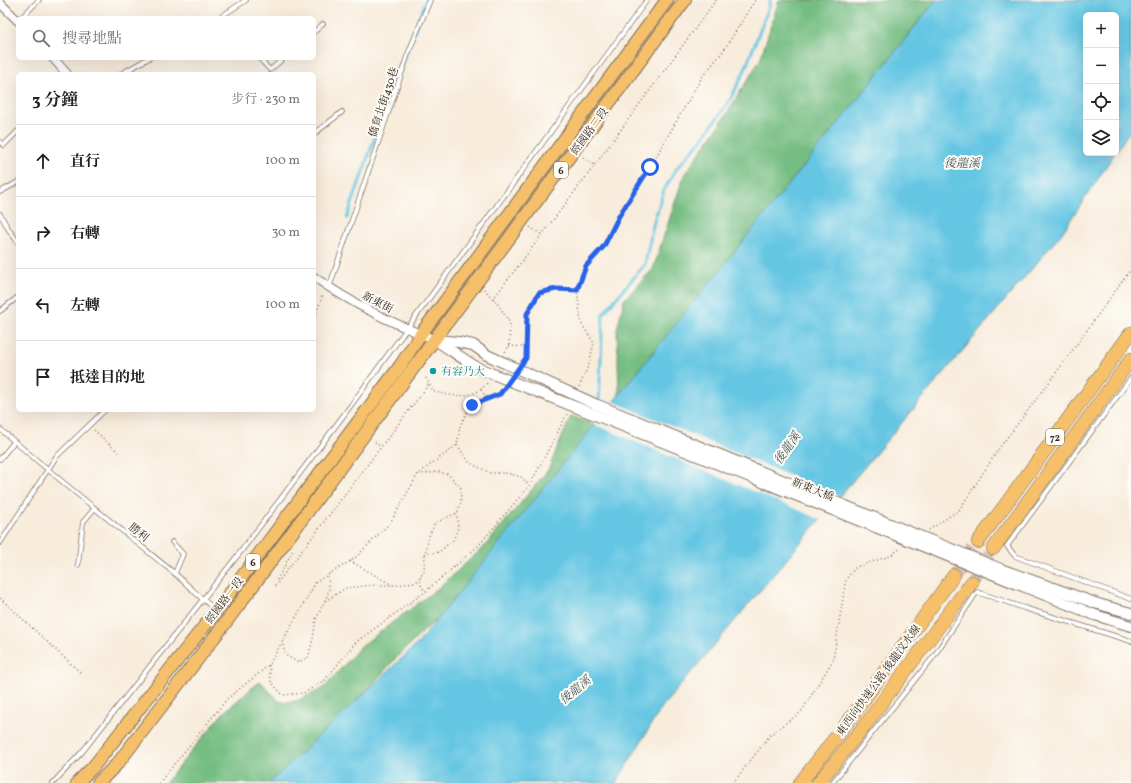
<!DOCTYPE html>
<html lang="zh-TW">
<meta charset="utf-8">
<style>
:root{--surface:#fff;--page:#f6f6f6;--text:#202124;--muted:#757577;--line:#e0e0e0}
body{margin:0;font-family:Vollkorn,"Noto Serif TC",serif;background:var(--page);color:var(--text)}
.controls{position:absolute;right:12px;top:12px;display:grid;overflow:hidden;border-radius:6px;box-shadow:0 4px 16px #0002}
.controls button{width:36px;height:36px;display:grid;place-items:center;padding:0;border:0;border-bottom:1px solid var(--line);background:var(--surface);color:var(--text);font:20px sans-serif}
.stop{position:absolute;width:12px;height:12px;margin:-9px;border:3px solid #2563eb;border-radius:50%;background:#fff}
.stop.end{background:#2563eb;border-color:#fff;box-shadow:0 1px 4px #0008}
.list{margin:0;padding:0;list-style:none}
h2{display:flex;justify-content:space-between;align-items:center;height:52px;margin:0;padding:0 16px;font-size:17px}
h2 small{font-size:13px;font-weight:400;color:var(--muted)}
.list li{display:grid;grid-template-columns:26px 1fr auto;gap:12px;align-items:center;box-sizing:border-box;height:72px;padding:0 16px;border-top:1px solid var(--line)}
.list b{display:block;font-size:15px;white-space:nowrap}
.list em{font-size:13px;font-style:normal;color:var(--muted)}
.icon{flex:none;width:22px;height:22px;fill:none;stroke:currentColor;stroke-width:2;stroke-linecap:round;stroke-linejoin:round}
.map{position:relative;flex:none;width:1131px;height:783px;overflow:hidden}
.search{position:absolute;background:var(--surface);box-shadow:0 4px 16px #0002;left:16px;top:16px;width:300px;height:44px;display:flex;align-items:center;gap:10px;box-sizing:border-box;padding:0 14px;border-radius:6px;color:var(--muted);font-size:15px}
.panel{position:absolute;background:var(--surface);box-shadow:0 4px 16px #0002;left:16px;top:72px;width:300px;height:340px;border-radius:6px}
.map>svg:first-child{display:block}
.forest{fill:#76bd82;stroke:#587450}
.water{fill:#65c6e3;stroke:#507880}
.pier{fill:#f8ecdb}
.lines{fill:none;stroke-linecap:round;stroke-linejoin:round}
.stream{stroke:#65c6e3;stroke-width:3}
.trunk-tunnel{stroke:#d2c5b5;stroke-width:13;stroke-dasharray:13 6;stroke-linecap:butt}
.service-casing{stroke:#7d6e60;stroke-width:5.5}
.minor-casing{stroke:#7d6e60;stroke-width:10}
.tertiary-casing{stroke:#7d6e60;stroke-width:12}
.primary-casing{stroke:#7d6e60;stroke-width:14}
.trunk-casing{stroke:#7d6e60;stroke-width:14}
.path{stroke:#7d6e60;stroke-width:1.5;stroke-dasharray:1 3;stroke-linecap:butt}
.service{stroke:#fff;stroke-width:4}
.minor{stroke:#fff;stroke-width:8}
.tertiary{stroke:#fff;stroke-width:10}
.primary{stroke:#f6c06b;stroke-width:12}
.trunk{stroke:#f6c06b;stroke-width:13}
.tertiary-bridge-casing{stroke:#7d6e60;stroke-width:12;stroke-linecap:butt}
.tertiary-bridge{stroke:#fff;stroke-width:10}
.route{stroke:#2563eb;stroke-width:5}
.culture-dot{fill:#0f9aa8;stroke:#fdfcf7;stroke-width:1.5}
.labels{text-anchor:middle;stroke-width:4;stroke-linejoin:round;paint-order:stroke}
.shield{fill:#fdfcf7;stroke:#75695f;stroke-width:1}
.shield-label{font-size:10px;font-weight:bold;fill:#3b2a1e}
.street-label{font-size:11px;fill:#3b2a1e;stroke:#fdfcf7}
.culture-label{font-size:11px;fill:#0d838f;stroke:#fdfcf7;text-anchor:start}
.water-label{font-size:12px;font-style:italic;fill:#485959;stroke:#fdfcf7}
</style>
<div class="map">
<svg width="1131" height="783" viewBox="0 0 1131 783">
<rect width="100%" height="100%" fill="#fdfcf7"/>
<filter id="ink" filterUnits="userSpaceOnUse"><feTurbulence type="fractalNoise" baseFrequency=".025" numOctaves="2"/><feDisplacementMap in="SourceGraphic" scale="8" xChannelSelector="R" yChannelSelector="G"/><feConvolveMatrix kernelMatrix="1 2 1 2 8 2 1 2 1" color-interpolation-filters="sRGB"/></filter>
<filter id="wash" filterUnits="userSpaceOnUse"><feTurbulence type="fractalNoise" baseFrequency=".012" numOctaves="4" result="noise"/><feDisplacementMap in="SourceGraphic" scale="16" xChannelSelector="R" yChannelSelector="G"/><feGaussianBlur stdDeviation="0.9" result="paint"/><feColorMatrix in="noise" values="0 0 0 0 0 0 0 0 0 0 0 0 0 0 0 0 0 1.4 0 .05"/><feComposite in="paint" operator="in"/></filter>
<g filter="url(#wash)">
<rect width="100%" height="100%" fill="#f8ecdb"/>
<g class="forest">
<polygon points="779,0 936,0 853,105 619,395 617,329 624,300 653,269 684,175 720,124 760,60"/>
<polygon points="571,416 595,425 470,587 398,656 283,783 165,783 223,713 260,681 280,702 297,701 324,688 360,647 437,589 485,546 548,470"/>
</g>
<polygon class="water" points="936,0 1131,0 1131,129 1116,152 1116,15 1086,15 1086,153 1115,153 1062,233 662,707 616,783 269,783 419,642 853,105"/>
<polygon class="pier" points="612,401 842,498 822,520 593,424"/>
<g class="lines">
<g class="stream">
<polyline points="347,218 385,108 426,0"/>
<polyline points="599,403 603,314 645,264 654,221 664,190 677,168 702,139 730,100 744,72 769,7 770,0"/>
</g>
</g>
</g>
<g filter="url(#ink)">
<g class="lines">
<g class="trunk-tunnel">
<polyline points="954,575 978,542"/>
<polyline points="972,582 993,549"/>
</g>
<defs>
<g id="service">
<polyline points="21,18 39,0"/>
<polyline points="219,18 246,0"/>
<polyline points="314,32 323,24"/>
<polyline points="259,58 270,70 284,58"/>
<polyline points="121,74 149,58"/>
<polyline points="314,134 342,112"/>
<polyline points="0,142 4,145 18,131"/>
<polyline points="0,192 18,182"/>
<polyline points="0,214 9,230 18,242"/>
<polyline points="329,288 408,54 430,0"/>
<polyline points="0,311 18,297"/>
<polyline points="1131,378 1007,546 1015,556 1131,599"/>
<path d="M0 429C53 475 108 519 163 564 182 578 197 596 216 610"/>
<polyline points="0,459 14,442"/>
<polyline points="172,542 183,554 175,573"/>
<polyline points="0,543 56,457 105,410"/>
<polyline points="78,565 83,522 95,508"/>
<polyline points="53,783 82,752 242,550 346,412 647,0"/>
<polyline points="832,783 934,656 977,592 1024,608 1131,641"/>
</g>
<g id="minor">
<polyline points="0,3 18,21"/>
<polyline points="53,58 67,74"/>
<path d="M314 277C351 303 393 324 436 340"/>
</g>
<g id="tertiary">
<polyline points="436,340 458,342 473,345 487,355"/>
<path d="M437 341C451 350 464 360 478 368"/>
<polyline points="1098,604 1131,613"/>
<polyline points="1095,615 1131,626"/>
</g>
<g id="primary">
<polyline points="77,783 93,767 217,610 400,366 421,334 667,0"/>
<polyline points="98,783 118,763 229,618 685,0"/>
</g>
<g id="trunk">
<polyline points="978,542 1131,333"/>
<polyline points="993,549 1131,359"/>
<polyline points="800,783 853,715 954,575"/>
<polyline points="818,783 865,725 972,582"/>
</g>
</defs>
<use href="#service" class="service-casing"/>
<use href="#minor" class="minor-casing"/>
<use href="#tertiary" class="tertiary-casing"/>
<use href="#primary" class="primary-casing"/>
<use href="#trunk" class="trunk-casing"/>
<g class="path">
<polyline points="583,157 594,165"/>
<polyline points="530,227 542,235"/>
<polyline points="484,289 497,303 510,323 509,346 505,352"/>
<polyline points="493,299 595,165 716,0"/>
<polyline points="314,320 323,294"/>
<polyline points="509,346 526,347"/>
<polyline points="524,361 526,358 527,314 539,293 556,289 577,289"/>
<path d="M426 378 433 391C451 397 474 400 487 383"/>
<polyline points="579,387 589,364 594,343 581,323 577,289 586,266 604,246 619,216 650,167 702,77 724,50 755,0"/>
<polyline points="481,390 487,398"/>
<polyline points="94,430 118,452"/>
<polyline points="375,442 380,446"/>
<polyline points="457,445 470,463 490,473 507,473 521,477 529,485"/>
<polyline points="929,530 959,510 1000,447 1051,380 1131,269"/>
<polyline points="425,554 439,552 453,540 458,528 457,513"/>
<polyline points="350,561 392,585"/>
<polyline points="420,577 421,585 425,592"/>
<polyline points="277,580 293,550"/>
<polyline points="275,586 429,384"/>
<polyline points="0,598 82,674"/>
<polyline points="325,601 329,590 328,575"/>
<polyline points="282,641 285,655 297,662 308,658 313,639 316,619 325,601 346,588 373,585 399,585 417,581 424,571 425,554 429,536 435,523 457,513 461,503 461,488 448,474 439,472 419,474"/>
<polyline points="269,665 271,682 283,695 304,693 325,680 356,642 425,592 477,547 530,485 567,414"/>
<polyline points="159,783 227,699 269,665 316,582 354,559 390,523 418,474 457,445 460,426 471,405 500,394 504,388"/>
<polyline points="733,783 771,734 801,712 833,660 846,579 856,567 890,556 901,548"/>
</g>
<use href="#service" class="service"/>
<use href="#minor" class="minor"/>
<use href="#tertiary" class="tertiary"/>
<use href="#primary" class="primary"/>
<use href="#trunk" class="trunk"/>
<defs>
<g id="tertiary-bridge">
<polyline points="487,355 595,404 1003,570 1098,604"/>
<polyline points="478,368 1095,615"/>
</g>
</defs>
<use href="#tertiary-bridge" class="tertiary-bridge-casing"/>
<use href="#tertiary-bridge" class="tertiary-bridge"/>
</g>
</g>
<g class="lines" filter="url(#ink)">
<polyline class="route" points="472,405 500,394 526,358 527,314 539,293 556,289 577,290 586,266 604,246 619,216 650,167"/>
</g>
<circle class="culture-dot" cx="433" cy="371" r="4"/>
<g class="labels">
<g class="shield">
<rect x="554" y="162" width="14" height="16" rx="3"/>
<rect x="1046" y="429" width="18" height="16" rx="3"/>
<rect x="246" y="554" width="14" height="16" rx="3"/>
</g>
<g class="shield-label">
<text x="561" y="174">6</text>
<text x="1055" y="441">72</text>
<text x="253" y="566">6</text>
</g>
<g class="street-label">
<text transform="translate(383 102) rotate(-72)" y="4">僑育北街430巷</text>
<text transform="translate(589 131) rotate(-54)" y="4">經國路二段</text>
<text transform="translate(378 302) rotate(27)" y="4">新東街</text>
<text transform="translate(813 489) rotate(22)" y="4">新東大橋</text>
<text transform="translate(139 532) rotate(39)" y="4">勝利</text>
<text transform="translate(224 600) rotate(-53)" y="4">經國路一段</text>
<text transform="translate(878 680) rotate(-54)" y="4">東西向快速公路 後龍汶水線</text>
</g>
<g class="culture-label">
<text x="441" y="375">有容乃大</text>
</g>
<g class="water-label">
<text x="962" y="167">後龍溪</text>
<text transform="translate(787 448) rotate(-54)" y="4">後龍溪</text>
<text transform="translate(575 690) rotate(-39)" y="4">後龍溪</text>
</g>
</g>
</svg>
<div class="controls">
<button>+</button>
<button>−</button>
<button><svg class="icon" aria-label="locate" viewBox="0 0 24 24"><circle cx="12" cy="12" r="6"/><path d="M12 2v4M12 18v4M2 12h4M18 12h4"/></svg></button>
<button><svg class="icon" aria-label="layers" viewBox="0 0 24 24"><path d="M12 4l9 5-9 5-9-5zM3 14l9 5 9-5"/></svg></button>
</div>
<div class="stop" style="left:650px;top:167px"></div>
<div class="stop end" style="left:472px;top:405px"></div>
<div class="search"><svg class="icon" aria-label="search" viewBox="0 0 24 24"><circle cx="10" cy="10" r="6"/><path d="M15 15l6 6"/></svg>搜尋地點</div>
<section class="panel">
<h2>3 分鐘<small>步行 · 230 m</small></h2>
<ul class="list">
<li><svg class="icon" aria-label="ahead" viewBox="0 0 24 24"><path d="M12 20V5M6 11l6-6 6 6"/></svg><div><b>直行</b></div><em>100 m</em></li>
<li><svg class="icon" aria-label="right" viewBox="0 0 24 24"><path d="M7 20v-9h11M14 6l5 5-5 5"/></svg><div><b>右轉</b></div><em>30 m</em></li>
<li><svg class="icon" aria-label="left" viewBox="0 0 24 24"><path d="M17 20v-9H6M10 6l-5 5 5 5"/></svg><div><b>左轉</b></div><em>100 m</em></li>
<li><svg class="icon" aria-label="arrive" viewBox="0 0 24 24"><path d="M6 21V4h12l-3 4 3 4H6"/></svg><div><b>抵達目的地</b></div></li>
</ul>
</section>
</div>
